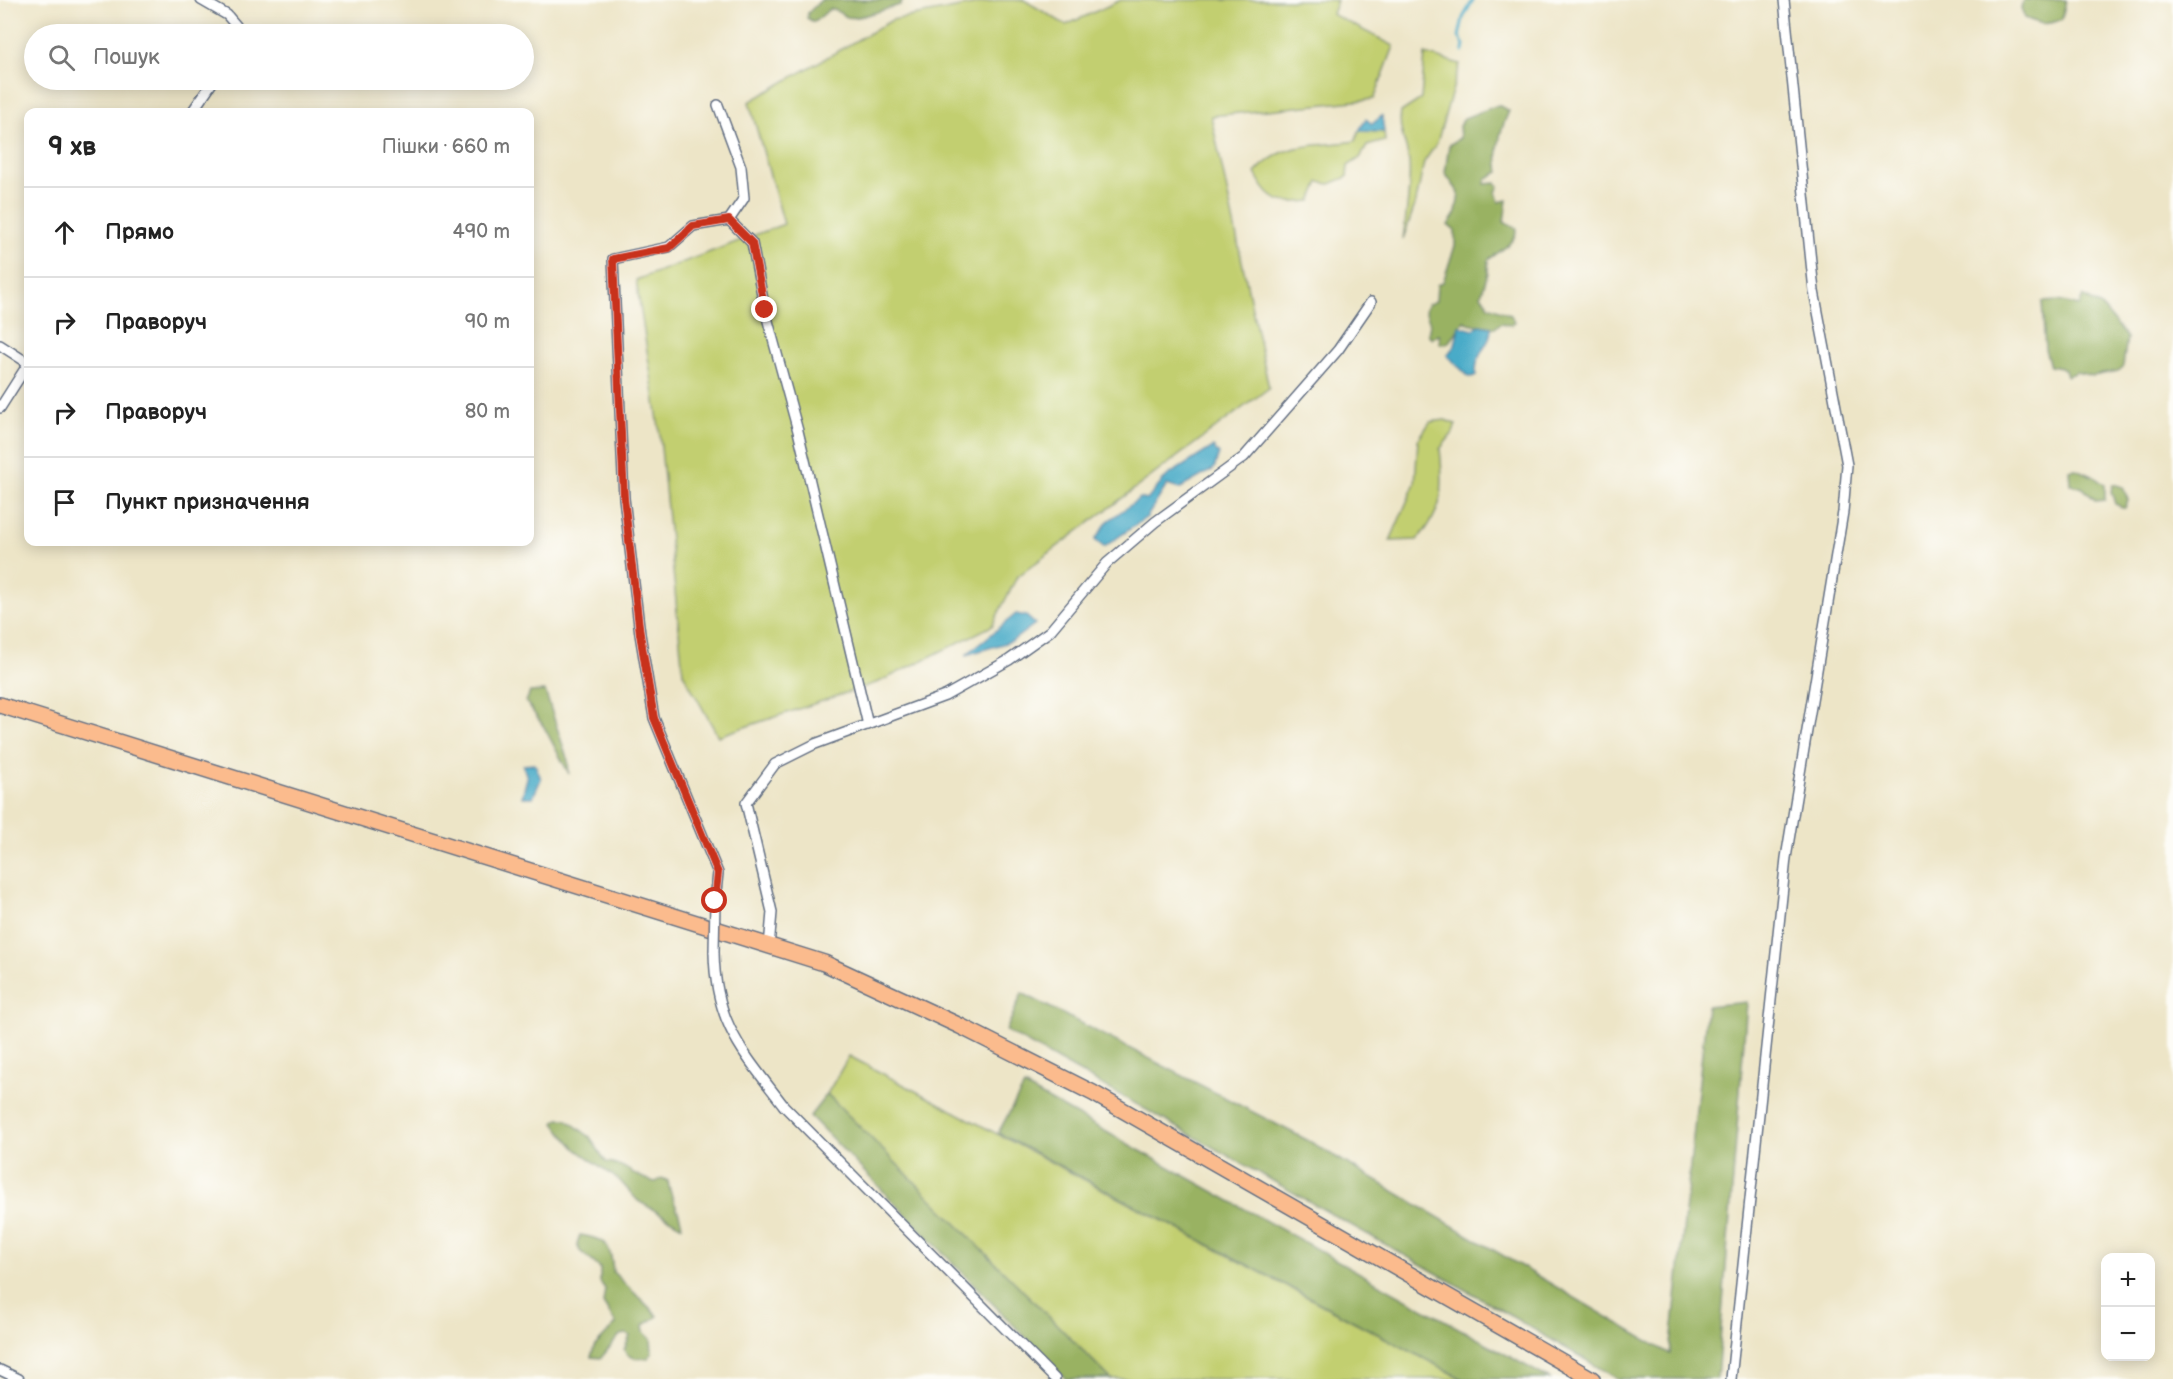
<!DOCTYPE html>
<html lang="uk">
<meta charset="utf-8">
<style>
:root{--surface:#fff;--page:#f6f6f6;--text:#222;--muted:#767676;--line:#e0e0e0}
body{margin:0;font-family:"Balsamiq Sans",sans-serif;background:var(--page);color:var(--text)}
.controls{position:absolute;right:18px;bottom:18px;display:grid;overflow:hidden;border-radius:12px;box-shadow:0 3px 15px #0003}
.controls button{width:54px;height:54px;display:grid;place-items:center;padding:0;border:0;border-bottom:2px solid var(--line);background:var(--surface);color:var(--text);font:30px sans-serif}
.stop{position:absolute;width:18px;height:18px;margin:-14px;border:4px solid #c8321e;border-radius:50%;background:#fff}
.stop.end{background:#c8321e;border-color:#fff;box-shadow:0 2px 6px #0008}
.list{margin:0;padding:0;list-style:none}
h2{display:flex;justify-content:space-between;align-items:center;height:78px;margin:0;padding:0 24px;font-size:26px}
h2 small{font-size:20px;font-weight:400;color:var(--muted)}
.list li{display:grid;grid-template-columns:39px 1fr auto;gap:18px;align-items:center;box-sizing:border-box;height:90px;padding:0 24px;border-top:2px solid var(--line)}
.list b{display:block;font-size:22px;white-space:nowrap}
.list em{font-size:20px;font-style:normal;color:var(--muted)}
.icon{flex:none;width:33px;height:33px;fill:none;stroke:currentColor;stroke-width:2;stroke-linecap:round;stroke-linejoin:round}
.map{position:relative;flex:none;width:2173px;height:1379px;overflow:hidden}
.search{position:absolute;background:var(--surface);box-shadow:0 3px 15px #0003;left:24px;top:24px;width:510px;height:66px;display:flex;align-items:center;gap:15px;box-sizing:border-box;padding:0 21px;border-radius:33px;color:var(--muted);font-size:22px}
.panel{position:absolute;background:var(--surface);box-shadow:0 3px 15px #0003;left:24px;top:108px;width:510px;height:438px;border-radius:12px}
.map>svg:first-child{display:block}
.green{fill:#c2cf70;stroke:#6e7f67;stroke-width:1.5}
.forest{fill:#99b262;stroke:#5a7060;stroke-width:1.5}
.water{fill:#49abc8;stroke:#326d93;stroke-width:1.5}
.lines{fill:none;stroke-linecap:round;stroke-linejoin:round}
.stream{stroke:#49abc8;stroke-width:3}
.minor-casing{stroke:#646f83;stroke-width:12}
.primary-casing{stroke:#646f83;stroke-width:18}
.minor{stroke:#fff;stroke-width:9}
.primary{stroke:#fbbb8d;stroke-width:15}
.minor-bridge-casing{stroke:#646f83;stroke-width:12;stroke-linecap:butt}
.minor-bridge{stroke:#fff;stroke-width:9}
.route{stroke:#c8321e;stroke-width:8}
</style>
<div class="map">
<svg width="2173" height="1379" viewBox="0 0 2173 1379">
<rect width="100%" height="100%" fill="#fdfcf7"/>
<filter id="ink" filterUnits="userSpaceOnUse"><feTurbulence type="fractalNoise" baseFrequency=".0167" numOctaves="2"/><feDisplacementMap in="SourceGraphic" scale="12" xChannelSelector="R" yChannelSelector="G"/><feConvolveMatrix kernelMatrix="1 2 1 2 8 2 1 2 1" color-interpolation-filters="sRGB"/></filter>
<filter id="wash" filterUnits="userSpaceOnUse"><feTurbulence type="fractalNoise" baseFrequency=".008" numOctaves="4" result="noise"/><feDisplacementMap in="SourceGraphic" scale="24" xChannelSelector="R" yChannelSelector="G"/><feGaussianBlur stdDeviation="1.35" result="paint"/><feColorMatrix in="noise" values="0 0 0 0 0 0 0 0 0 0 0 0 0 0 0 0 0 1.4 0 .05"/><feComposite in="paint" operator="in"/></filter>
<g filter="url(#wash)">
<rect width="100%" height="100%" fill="#ede5c7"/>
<g class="green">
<polygon points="997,0 1024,0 1066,25 1121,0 1337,0 1332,14 1394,46 1374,99 1211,116 1269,388 1017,577 992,626 879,682 718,736 683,673 659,427 636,280 784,224 749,102 892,20"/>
<path d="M1425 54 1460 64 1437 143 1424 162 1416 202 1403 239C1406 214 1411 187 1409 162 1407 144 1397 129 1401 112L1421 99Z"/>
<path d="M1359 131 1384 132 1385 141 1367 146 1360 158 1348 166 1347 177 1330 184 1319 182 1311 201C1279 204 1270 203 1255 173 1285 139 1315 148 1355 141Z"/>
<path d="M1445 420 1456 424 1453 433 1440 449C1444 488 1445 510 1417 540L1390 541 1415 483 1418 440 1430 422Z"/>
<polygon points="849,1056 1463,1379 1111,1379 827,1094"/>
</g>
<g class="forest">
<path d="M821 0H903L900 5C888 8 858 20 847 17 840 14 838 10 830 9L814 22 807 18 808 13Z"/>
<path d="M2023 0H2066L2062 19C2047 26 2039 24 2025 18L2021 8Z"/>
<path d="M1498 105 1509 111C1500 130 1495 152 1499 172L1487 178 1485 184 1496 183 1499 186 1496 192 1499 202 1507 200 1504 222 1517 229C1515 244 1499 251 1488 260V273L1481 295 1489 306 1511 315 1514 322 1511 325 1501 323 1495 328C1484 324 1475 327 1464 321L1449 343 1440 344 1439 334 1432 338 1428 335 1430 324 1425 310 1427 305 1436 301 1437 285 1443 282 1455 246V231L1448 225 1456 213 1459 193 1445 173 1449 145 1460 138 1459 126 1464 118Z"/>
<polygon points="2083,296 2103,308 2127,338 2123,366 2118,371 2093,376 2076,372 2067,376 2065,369 2050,366 2045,349 2042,302 2059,301 2079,306"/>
<polygon points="2076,469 2094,477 2105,485 2105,500 2096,501 2083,488 2070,484 2069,470"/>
<polygon points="2113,484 2123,487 2128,500 2125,508 2115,504 2111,491"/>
<polygon points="545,691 568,761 569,774 544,727 526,702 530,692"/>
<polygon points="1022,993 1309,1141 1670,1354 1707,1006 1747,1002 1717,1379 1618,1379 1477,1296 1006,1031"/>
<polygon points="1024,1086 1550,1379 1463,1379 998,1133"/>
<polygon points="827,1094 1111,1379 1066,1379 810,1116"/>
<path d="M559 1119H566L590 1137 606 1162C625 1163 637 1180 656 1182L662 1178 668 1181C670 1198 680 1210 682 1226L638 1201 620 1181 576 1149 554 1123Z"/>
<path d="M580 1235C608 1239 611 1246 613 1272L658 1316 643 1326 644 1332 651 1339 652 1353 648 1358C638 1359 629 1359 624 1350L630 1336 627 1334 620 1335 601 1358 591 1357 594 1347 616 1324 603 1303 605 1289 600 1282V1268L580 1251 577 1245Z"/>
</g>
<g class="water">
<polygon points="1382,116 1384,132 1359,131 1366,119 1372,124"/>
<path d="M1479 325 1491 327C1491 348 1475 349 1476 376L1469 377 1447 355 1455 346 1459 326 1473 330Z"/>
<polygon points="1213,447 1219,454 1214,469 1179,489 1167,485 1147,517 1104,547 1095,540 1108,521 1140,498 1147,500 1167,476"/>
<polygon points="1016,614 1026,616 1035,624 1012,641 966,655"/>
<polygon points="535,764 541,779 533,797 522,797 527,778 523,765"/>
</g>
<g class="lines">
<polyline class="stream" points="1463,51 1464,45 1459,37 1463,18 1473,0"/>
</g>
</g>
<g filter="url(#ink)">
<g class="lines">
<defs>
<g id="minor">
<polyline points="201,0 227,15 239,29 238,34"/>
<polyline points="192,112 214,80"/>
<polyline points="729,220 752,243 765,310 798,431 868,725"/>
<polyline points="0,345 28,363"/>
<polyline points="0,408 28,364"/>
<polyline points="715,901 718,873 654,718 640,634 624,498 613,259 669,247 693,226 729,220 744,198 741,167 718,105"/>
<polyline points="769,947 772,912 746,803 775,764 815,744 945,696 1009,660 1050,631 1107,563 1155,522 1244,457 1338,350 1371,302"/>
<path d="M714 952C715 1024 743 1052 784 1106L1055 1379"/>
<polyline points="0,1370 19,1379"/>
<polyline points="1731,1379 1786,858 1843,512 1847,465 1814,291 1784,0"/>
</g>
<polyline id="primary" points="0,705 824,963 960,1026 1093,1093 1592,1379"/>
</defs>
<use href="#minor" class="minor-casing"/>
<use href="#primary" class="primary-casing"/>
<use href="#minor" class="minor"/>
<use href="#primary" class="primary"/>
<defs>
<polyline id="minor-bridge" points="714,952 715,901"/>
</defs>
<use href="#minor-bridge" class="minor-bridge-casing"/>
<use href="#minor-bridge" class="minor-bridge"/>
</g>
</g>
<g class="lines" filter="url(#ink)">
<polyline class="route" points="715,901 718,873 654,718 640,634 624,498 613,259 669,248 693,226 729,220 752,243 765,310"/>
</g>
</svg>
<div class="controls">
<button>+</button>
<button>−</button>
</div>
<div class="stop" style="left:715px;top:901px"></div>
<div class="stop end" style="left:765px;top:310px"></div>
<div class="search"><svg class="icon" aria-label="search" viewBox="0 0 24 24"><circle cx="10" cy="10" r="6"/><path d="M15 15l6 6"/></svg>Пошук</div>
<section class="panel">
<h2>9 хв<small>Пішки · 660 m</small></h2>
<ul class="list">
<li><svg class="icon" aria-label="ahead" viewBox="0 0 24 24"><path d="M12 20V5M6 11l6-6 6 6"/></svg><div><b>Прямо</b></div><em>490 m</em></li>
<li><svg class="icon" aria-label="right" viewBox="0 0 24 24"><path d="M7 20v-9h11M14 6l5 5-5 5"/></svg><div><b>Праворуч</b></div><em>90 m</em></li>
<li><svg class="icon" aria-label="right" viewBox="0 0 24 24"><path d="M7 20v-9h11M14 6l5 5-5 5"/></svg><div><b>Праворуч</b></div><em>80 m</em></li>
<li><svg class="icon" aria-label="arrive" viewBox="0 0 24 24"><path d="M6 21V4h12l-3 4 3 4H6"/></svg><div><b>Пункт призначення</b></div></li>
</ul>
</section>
</div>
